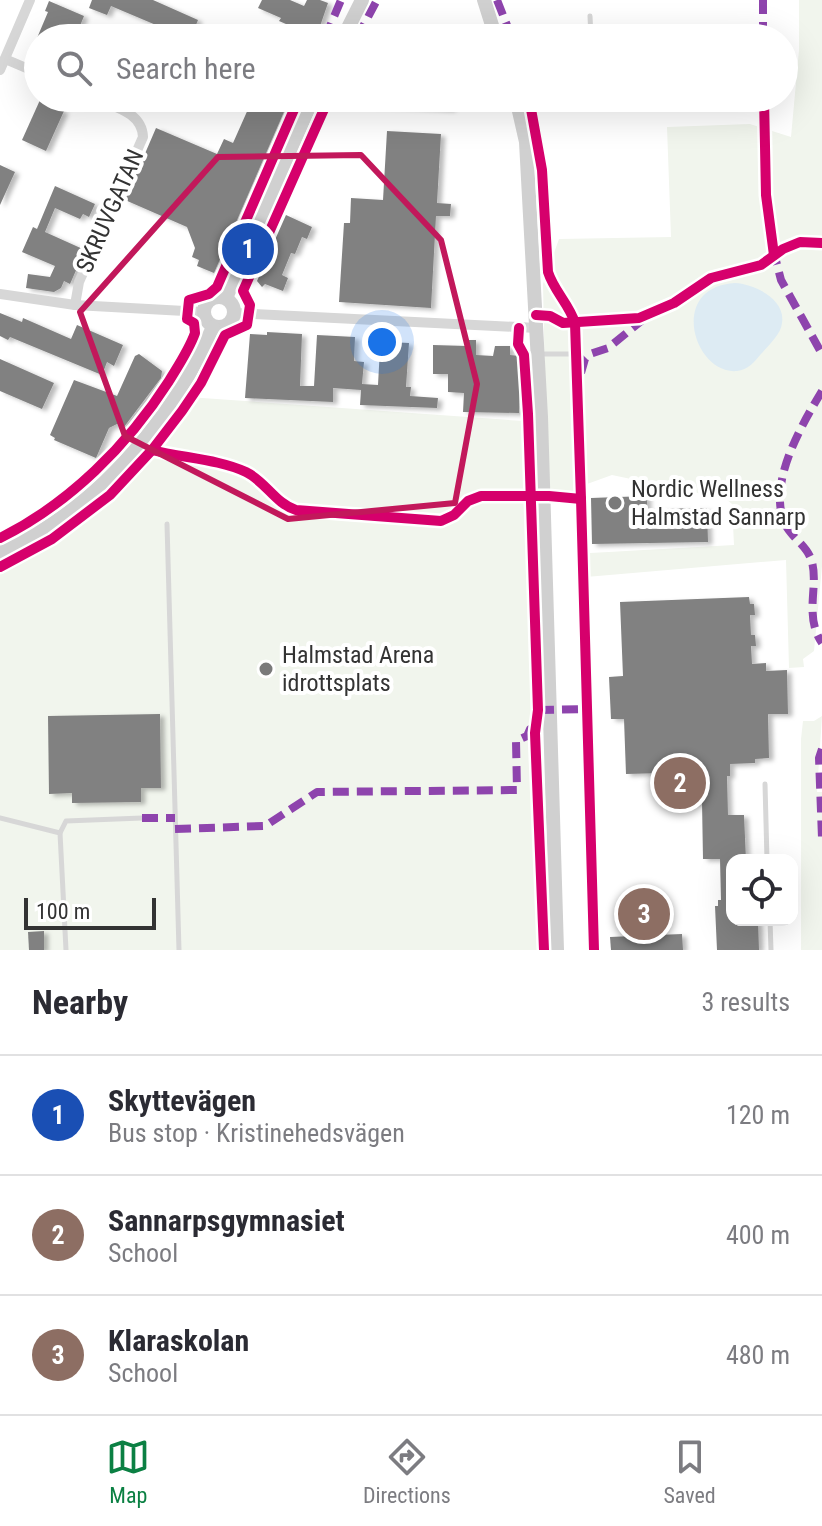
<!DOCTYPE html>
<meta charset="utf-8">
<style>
:root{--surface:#fff;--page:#f7f7f7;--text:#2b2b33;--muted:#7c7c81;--line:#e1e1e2;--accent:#0b8043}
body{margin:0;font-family:"Roboto Condensed",sans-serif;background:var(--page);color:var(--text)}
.controls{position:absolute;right:24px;bottom:24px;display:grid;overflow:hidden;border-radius:16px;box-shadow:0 8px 32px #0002}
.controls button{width:72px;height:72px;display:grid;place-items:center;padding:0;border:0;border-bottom:2px solid var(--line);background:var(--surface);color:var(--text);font:40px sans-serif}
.scale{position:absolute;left:24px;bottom:20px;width:132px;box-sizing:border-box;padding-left:8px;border:4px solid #333;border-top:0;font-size:22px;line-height:28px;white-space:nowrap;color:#333;-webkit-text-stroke:6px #fff;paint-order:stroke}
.you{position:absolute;left:382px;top:342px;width:28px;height:28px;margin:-20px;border:6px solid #fff;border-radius:50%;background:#1a73e8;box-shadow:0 0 0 12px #1a73e833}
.badge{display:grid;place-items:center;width:52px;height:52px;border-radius:50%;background:var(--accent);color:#fff;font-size:26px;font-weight:700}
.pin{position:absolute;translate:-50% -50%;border:4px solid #fff;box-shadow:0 2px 8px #0006}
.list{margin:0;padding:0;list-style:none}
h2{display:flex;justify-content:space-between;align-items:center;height:104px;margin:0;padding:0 32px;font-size:34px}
h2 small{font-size:26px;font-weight:400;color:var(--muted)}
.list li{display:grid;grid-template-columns:52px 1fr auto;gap:24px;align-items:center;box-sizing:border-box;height:120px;padding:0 32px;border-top:2px solid var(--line)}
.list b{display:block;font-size:30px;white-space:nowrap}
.list p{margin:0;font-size:26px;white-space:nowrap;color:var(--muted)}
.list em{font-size:26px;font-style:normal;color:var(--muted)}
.icon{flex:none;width:44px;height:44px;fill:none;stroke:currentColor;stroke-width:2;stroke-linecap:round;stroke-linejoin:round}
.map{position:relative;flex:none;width:822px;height:950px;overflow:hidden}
.search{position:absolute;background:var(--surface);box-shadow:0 8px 32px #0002;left:24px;right:24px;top:24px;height:88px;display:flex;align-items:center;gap:20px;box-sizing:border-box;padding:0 28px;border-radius:44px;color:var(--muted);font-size:30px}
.sheet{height:464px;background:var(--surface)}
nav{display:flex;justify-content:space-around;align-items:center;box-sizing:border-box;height:112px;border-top:2px solid var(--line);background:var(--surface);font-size:22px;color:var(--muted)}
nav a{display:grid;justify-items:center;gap:4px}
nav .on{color:var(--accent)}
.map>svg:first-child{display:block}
.green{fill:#f1f5ed}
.water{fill:#ddebf3}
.building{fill:#818181;filter:url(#shadow)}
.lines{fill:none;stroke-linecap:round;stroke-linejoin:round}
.lane{stroke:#d7d7d7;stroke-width:5}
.street{stroke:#d7d7d7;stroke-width:10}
.secondary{stroke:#d0d0d0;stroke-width:14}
.quiet{stroke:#8e44ad;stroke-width:8;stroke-dasharray:16 8;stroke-linecap:butt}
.cycleway-casing{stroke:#fff;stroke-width:15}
.cycleway{stroke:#d6006c;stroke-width:10}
.marked{fill:none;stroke:#c2185b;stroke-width:6;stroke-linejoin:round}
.poi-dot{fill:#7a7a7a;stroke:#fff;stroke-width:3}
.labels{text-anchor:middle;stroke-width:8;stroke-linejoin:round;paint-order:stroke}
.street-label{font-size:24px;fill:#333;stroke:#fff}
.poi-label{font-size:24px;fill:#333;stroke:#fff;text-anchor:start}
</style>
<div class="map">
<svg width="822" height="950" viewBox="0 0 822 950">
<defs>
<filter id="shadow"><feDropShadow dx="4.5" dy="2.5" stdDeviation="2" flood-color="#0004"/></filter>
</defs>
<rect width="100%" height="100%" fill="#fff"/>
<g class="green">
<polygon points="799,0 822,0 822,566 814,651 803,659 804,667 789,668 786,560 586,577 590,553 734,545 732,504 726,499 612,475 587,484 573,495 547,491 543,284 559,239 671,237 667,127 750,124 791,137 799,50"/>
<path d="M188 397 523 421 541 950H0V560C15 553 31 547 44 538 102 501 147 451 188 397Z"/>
<polygon points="822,716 817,792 822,792 822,950 801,950 801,739 803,721 814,721"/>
</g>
<path class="water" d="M735 283C754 284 786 299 782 323 781 334 769 345 761 354 754 362 748 370 737 371 694 375 667 287 735 283Z"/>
<g class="building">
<polygon points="92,0 153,0 198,20 194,30 212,38 150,38 156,25 111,6 107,15 89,8"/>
<polygon points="262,0 290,0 304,6 307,0 320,0 328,3 316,38 289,38 293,27 279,21 281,18 258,8"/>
<polygon points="49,1 84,16 75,38 37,38 48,12 45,11"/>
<polygon points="253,98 290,98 214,273 197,266 199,260 192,257 195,248 187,227 125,200 156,128 217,154 224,139 233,143"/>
<polygon points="356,98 452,98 451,109 356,104"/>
<polygon points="40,100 64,111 46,151 22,140"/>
<polygon points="387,131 441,134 437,203 451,204 450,216 436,216 431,308 339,302 344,223 350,223 351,198 383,200"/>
<polygon points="0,165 15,172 0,205"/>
<polygon points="55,186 95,204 89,217 83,214 80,219 55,208 45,232 85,250 70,284 64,281 61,288 54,292 26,288 28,274 50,277 55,266 22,252 33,227 37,229"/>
<polygon points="286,215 312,227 307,239 302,237 295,254 291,253 282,275 288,278 283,291 265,284 262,287 257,281 268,257 266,254 270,251"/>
<polygon points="0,313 22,322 23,318 71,339 77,325 123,345 114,366 107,362 102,375 10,337 8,340 0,336"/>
<polygon points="267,332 302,334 300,386 314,386 317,335 355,337 354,361 364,362 362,384 378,385 380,348 388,348 389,342 409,343 406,387 411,387 410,396 438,398 437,408 360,405 361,390 333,388 333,402 245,398 250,334 267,335"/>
<polygon points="467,340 476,340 476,355 493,356 495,346 510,346 510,355 520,356 519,413 463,412 464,393 448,392 448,374 433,374 433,345 467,346"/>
<polygon points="139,354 162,371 161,378 124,427 117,424 109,428 96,458 54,440 55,438 50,435 74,380 117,396 135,356"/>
<polygon points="0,359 54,383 42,409 0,391"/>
<polygon points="647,496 647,509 707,508 708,542 592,544 591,498"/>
<polygon points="749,597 750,604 754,604 755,615 750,615 751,635 755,635 756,646 751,646 752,664 766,663 766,671 787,670 788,714 768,714 769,758 755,759 755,763 730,764 730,776 727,776 728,815 744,815 746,860 732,860 732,920 758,920 759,950 717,950 715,906 718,906 718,900 721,900 720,859 703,859 702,802 665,804 664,773 626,774 624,719 611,719 609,677 623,676 620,602"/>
<polygon points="160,714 161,788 141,788 141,802 72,803 72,793 49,794 48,716"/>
<polygon points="44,931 44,950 29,950 28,932"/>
<polygon points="682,934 683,950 611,950 610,937"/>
</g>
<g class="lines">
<g class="lane">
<polyline points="590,16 591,38"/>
<polyline points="539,354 572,354"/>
<polyline points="167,524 179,950"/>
<polyline points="765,784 767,860"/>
<polyline points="0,818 60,833 66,950"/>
<polyline points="60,833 66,821 142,818"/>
<polyline points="770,920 771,950"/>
</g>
<g class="street">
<polyline points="5,59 38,73"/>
<polyline points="0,70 30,0"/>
<polyline points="0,294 75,305 203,312"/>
<path d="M75 305 79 282 143 137C142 112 114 107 94 98"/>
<polyline points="234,313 537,328"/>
</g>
<g class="secondary">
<polyline points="484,0 496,38"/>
<polyline points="343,38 362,0"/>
<polyline points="516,98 526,142 541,417 557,950"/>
<circle cx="219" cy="312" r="15"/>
<polyline points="226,298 313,98"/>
<path d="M0 552C15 544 30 538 44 529 118 484 179 404 213 327"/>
</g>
<g class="quiet">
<polyline points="497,0 512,38"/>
<polyline points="325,38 341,0"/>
<polyline points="357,38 377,0"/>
<polyline points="763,38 763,0"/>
<polyline points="773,249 781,280 822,354"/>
<polyline points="581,373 585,359 590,354 608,348 645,318"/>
<path d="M822 391C801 426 767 484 785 524 791 537 806 545 811 559 820 584 803 615 822 643"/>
<polyline points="538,710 587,709"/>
<polyline points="822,749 819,758 822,838"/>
<polyline points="142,818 175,818"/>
<polyline points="175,829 265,826 317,792 517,790 516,741 527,736 530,729 536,726"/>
</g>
<defs>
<g id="cycleway">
<polyline points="764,98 766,195 774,255"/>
<polyline points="536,315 550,316 563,323 639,318 674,303 711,278 761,265 783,249 800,242 822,243"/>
<polyline points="519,328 518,344 524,355 528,414 538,710 535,733 544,950"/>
<path d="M152 450C182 458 218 459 246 472 265 481 276 504 296 510L441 521 454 515 468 501 481 496H549L581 499 575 323C569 304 554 291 548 272L542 170 529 98"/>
<polyline points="581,499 594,950"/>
<path d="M0 538C69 504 128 445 169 381 178 366 189 350 195 333L194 323 187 319 189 300 209 294 217 287 299 98"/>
<polyline points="0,567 52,539 110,495 152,450 182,411 201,383 225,335 247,325 250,305 243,291 329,98"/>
</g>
</defs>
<use href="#cycleway" class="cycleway-casing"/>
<use href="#cycleway" class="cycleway"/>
</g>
<path class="marked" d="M361 155 441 240 477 384 455 503 288 519 125 436 80 312 218 157Z"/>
<g class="poi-dot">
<circle cx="615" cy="503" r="8"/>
<circle cx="266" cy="669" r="8"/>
</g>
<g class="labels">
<g class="street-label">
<text transform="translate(110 211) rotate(-66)" y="8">SKRUVGATAN</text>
</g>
<g class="poi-label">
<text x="631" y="497">Nordic Wellness<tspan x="631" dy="28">Halmstad Sannarp</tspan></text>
<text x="282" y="663">Halmstad Arena<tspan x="282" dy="28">idrottsplats</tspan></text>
</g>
</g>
</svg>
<div class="controls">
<button><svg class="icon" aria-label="locate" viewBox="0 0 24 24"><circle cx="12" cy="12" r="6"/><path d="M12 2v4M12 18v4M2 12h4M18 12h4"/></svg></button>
</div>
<div class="scale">100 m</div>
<div class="you"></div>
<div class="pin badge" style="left:248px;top:249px;background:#1a4fb4">1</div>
<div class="pin badge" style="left:680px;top:783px;background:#8d6e63">2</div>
<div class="pin badge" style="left:644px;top:914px;background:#8d6e63">3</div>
<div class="search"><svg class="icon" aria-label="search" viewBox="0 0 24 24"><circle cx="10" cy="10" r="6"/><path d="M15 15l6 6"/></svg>Search here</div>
</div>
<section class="sheet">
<h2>Nearby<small>3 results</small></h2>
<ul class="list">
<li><span class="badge" style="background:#1a4fb4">1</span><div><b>Skyttevägen</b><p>Bus stop · Kristinehedsvägen</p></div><em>120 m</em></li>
<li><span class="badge" style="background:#8d6e63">2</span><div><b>Sannarpsgymnasiet</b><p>School</p></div><em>400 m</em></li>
<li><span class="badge" style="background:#8d6e63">3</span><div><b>Klaraskolan</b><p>School</p></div><em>480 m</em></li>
</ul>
</section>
<nav>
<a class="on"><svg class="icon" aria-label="map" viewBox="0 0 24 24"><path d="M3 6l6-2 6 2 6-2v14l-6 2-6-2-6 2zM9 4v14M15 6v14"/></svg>Map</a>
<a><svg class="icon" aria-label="directions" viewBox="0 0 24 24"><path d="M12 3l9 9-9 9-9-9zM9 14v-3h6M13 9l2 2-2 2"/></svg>Directions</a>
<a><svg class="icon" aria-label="saved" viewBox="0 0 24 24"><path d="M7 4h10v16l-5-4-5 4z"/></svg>Saved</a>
</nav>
